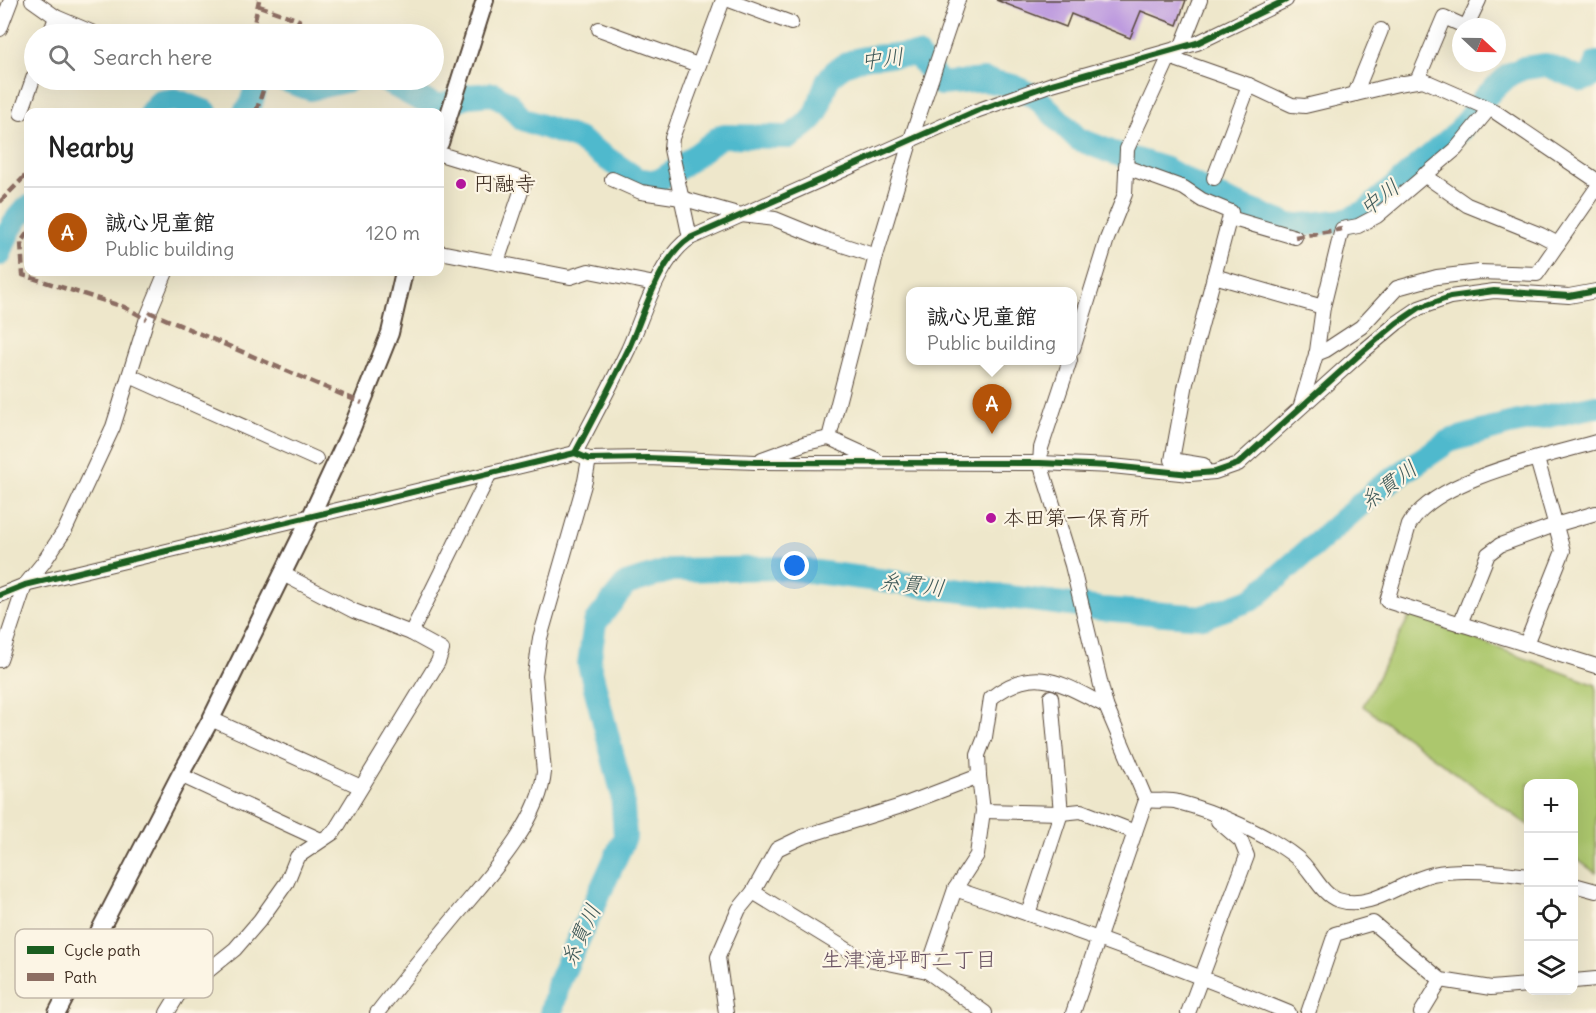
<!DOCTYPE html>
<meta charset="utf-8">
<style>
:root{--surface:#fff;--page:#f2f2f2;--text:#222;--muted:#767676;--line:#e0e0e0;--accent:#b45309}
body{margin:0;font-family:Delius,"Klee One",sans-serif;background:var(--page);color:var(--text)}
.controls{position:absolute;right:18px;bottom:18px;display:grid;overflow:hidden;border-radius:12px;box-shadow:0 6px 24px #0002}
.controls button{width:54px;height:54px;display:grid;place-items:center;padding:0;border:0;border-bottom:2px solid var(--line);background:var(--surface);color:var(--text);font:30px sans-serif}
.compass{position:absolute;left:1452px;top:18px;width:54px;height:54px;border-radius:50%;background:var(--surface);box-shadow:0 6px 24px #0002;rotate:112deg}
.you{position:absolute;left:795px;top:566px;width:21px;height:21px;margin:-15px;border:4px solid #fff;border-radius:50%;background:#1a73e8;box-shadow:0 0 0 9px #1a73e833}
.badge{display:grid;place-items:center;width:39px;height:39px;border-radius:50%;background:var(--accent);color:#fff;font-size:20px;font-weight:700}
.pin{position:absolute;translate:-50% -50px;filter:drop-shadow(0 2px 3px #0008)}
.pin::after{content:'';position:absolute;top:32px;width:21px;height:18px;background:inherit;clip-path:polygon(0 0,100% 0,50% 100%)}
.popup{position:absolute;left:906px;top:287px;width:171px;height:78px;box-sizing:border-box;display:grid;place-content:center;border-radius:12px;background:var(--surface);filter:drop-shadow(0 2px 4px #0005);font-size:20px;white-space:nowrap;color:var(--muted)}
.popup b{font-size:22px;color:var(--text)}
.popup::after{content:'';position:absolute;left:50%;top:100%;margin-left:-12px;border:12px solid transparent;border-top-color:var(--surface)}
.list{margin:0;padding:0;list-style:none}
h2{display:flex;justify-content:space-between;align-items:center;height:78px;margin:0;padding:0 24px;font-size:26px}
h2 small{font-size:20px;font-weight:400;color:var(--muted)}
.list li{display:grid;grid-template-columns:39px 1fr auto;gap:18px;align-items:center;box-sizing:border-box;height:90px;padding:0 24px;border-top:2px solid var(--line)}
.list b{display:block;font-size:22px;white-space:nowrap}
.list p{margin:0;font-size:20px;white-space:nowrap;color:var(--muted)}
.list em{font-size:20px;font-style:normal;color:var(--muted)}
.icon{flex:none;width:33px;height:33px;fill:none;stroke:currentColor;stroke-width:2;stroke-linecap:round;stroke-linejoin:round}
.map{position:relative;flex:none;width:1596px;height:1013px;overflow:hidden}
.search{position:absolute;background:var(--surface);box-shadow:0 6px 24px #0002;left:24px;top:24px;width:420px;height:66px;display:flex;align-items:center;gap:15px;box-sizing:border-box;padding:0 21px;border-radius:33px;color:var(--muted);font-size:22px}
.panel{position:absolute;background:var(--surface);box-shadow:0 6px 24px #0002;left:24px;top:108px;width:420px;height:168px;border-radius:12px}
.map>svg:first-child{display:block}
.green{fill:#acc76d;stroke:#747846;stroke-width:1.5}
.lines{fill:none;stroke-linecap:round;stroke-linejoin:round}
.river{stroke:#50b9cd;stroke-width:24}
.building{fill:#be9bdf}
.minor-casing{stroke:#564638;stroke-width:16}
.tertiary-casing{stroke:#564638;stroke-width:20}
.minor{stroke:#fff;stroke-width:14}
.tertiary{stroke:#fff;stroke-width:16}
.quiet{stroke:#8d6e63;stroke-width:4.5;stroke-dasharray:9 4.5;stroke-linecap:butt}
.cycleway-casing{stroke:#fcf5e5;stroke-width:10}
.cycleway{stroke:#1b5e20;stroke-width:6}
.poi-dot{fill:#b5179e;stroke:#fcf5e5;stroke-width:2}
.labels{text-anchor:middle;stroke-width:4.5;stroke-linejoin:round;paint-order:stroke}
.poi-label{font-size:21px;fill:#3b2a1e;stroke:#fcf5e5;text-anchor:start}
.water-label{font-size:22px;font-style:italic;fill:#425c5b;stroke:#fcf5e5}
.neighbourhood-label{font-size:22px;fill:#695262;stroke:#fcf5e5}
.key{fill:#fcf5e5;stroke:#c2b8a9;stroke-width:1.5}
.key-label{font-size:16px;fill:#3b2a1e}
</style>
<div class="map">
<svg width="1596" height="1013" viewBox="0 0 1596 1013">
<rect width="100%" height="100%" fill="#fcf5e5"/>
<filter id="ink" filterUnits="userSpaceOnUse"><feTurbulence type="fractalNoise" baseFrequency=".0167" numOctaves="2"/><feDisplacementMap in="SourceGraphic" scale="12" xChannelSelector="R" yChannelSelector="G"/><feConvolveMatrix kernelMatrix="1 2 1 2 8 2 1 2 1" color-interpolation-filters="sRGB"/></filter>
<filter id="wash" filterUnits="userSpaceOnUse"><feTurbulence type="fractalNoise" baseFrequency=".008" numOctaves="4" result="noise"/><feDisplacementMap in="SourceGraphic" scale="24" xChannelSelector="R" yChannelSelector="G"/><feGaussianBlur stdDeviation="1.35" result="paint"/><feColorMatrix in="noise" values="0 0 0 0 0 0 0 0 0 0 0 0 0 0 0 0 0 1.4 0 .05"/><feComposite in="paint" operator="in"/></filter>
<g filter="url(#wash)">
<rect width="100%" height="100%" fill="#eee7cb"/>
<polygon class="green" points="1410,615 1596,685 1596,873 1574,857 1574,784 1528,784 1528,825 1363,706"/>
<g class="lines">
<g class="river">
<polyline points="284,80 310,89 349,80"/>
<path d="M384 80 419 99 441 106 467 96 494 94 508 103 522 119 578 139 637 179 657 182 679 168 721 136 790 137C798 130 813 121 817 112 822 100 822 88 830 77 850 52 889 56 917 55L941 84 984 80 1013 86 1036 97 1078 139 1111 152 1166 169 1215 196 1291 226 1347 220 1366 211 1460 130 1483 99 1510 74 1524 68 1546 65 1583 80 1590 77 1596 63"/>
<polyline points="151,112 160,102 175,100 206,112"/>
<polyline points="245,112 249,110 258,80"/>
<path d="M0 254C6 235 13 220 28 207"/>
<polyline points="551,1013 559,982 625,837 622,792 589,664 595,623 626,584 671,570 785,568 1102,609 1203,617 1253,599 1378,489 1449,441 1509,424 1596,406"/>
</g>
</g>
<g id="blocks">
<polygon class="building" points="996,0 1186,0 1177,25 1141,11 1130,38 1071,14 1066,27"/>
</g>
</g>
<g filter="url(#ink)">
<use href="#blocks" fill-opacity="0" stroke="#564638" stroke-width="1.5"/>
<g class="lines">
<defs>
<g id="minor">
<polyline points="32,0 56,17 96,34"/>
<polyline points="729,0 791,23"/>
<polyline points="0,29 11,0"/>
<polyline points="599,29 698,65"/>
<polyline points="50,34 56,17"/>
<polyline points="1181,48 1200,0"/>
<polyline points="1169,57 1249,85 1292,105 1305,106 1398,84 1423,80 1494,111 1596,180"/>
<polyline points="1417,81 1444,17 1466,27 1479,0"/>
<polyline points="1355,94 1381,30"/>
<polyline points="21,113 34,76"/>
<polyline points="440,154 525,180 497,262"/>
<polyline points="1126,167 1184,188 1202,200 1231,212 1186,383 1172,460 1203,465 1204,473"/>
<polyline points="1424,175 1467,205 1541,235 1558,244"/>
<polyline points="1214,178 1249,85"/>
<polyline points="612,179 641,192 681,198 741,215 775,219 824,239 876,256"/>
<polyline points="1230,218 1295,237"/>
<polyline points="690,238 671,149 672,138 723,0"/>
<polyline points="440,252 570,277 589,271 655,284"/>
<polyline points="1214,276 1323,307"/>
<polyline points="1073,349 1107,239 1125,194 1127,149 1172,51"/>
<polyline points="1316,354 1326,350 1361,327 1397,288 1437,277 1479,272 1537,274 1596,189"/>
<polyline points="1070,360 1041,448 1040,463 1072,565 1106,706 1146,800 1073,1013"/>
<polyline points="130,376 316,459"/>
<polyline points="1301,405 1317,351 1323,307 1342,229 1358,226 1377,216 1456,149 1489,109"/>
<path d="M1596 442C1547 456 1434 479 1409 525L1387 601 1596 666"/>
<path d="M575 453C593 419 611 385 628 350 643 317 659 258 690 238L976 111 1052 84 1197 43 1286 0"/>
<polyline points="762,459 806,443 829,438"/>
<polyline points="875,459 829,438 876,256 911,139 958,0"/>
<polyline points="283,574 354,611 411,633"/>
<polyline points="0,595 25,585 575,453 589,459 647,458 756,462 1040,463 1112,466 1190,474 1215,472 1238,464 1360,354 1397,323 1419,308 1450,297 1494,291 1569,296 1596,291"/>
<polyline points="1460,624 1488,554 1500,545 1555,525 1596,513"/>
<polyline points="1526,644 1563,551 1537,459"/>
<polyline points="0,660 25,585 43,563 65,530 113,427 148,315 166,272"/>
<polyline points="211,719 361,787"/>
<polyline points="180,775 321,840"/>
<polyline points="979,776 983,811 1061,813 1081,811 1135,832"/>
<path d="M1146 800C1156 802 1168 799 1178 802 1213 811 1269 835 1297 858 1312 869 1320 894 1338 900 1372 911 1401 881 1433 874 1459 868 1502 872 1528 876"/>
<polyline points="1574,885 1596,891"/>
<polyline points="955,889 977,855 983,811"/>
<polyline points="753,892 859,957 927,971 985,1013"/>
<polyline points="1028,914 1061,813 1051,697"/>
<path d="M927 971 955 889C1068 927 1179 967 1289 1013"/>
<polyline points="1574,981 1596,979"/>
<polyline points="167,1013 178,995 235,949 260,920 287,882 297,857 334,832 438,662 442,650 411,633 489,475"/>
<path d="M377 1013C403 979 431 946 459 912 490 875 540 821 544 772L535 675 540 638 585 481 589 459"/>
<path d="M726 1013 718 957 739 909 753 892 777 849 802 837 898 807 979 776 978 755 985 737 991 698C1036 663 1062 684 1106 706"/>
<polyline points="1188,1013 1247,856 1241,841 1218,821"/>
<polyline points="1308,1013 1335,934 1373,923 1441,980 1491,988 1528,985"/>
<polyline points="1421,1013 1441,980"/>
</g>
<g id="tertiary">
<polyline points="440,143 485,0"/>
<polyline points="57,1013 180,775 211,719 311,516 352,428 390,333 404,272"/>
</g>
</defs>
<use href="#minor" class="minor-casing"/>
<use href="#tertiary" class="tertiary-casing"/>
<use href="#minor" class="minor"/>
<use href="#tertiary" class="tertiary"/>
<g class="quiet">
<polyline points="259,6 299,20 294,34"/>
<polyline points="252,34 259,0"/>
<polyline points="256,112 266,81"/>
<polyline points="0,202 28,173"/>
<polyline points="28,232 21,242 23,275 124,307 147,319"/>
<polyline points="1295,237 1342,229"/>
<polyline points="149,312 362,403"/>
</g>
<defs>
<g id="cycleway">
<path d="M575 453C593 419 611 385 628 350 643 317 659 258 690 238L976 111 1052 84 1197 43 1286 0"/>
<polyline points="0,595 25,585 575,453 589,459 647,458 756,462 1040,463 1112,466 1190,474 1215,472 1238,464 1360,354 1397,323 1419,308 1450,297 1494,291 1569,296 1596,291"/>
</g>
</defs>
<use href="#cycleway" class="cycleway-casing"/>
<use href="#cycleway" class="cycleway"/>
</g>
</g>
<g class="poi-dot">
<circle cx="461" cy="184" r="6"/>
<circle cx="991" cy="518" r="6"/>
</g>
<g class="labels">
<g class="poi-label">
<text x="473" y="191">円融寺</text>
<text x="1003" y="525">本田第一保育所</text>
</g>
<g class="water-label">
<text transform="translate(882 58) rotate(-6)" y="8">中川</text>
<text transform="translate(1379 197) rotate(-37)" y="8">中川</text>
<text transform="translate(1388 485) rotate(-37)" y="8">糸貫川</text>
<text transform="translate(912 584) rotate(7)" y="8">糸貫川</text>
<text transform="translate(580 935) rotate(-65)" y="8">糸貫川</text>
</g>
<g class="neighbourhood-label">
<text x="909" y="967">生津滝坪町二丁目</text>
</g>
</g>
<rect x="15" y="929" width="198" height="69" rx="9" class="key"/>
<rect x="27" y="946" width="27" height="8" fill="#1b5e20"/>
<rect x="27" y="973" width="27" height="8" fill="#8d6e63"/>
<g class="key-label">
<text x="64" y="956">Cycle path</text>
<text x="64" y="983">Path</text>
</g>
</svg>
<div class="controls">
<button>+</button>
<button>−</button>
<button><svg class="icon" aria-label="locate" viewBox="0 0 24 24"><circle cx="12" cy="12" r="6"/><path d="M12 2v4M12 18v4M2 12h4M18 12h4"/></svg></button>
<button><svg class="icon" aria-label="layers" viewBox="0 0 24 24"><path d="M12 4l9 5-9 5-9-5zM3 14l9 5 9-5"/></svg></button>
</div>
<svg class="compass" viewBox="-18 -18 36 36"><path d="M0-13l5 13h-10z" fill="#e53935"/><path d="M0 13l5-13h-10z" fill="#767676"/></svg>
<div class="you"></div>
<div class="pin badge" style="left:992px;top:434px">A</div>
<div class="popup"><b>誠心児童館</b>Public building</div>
<div class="search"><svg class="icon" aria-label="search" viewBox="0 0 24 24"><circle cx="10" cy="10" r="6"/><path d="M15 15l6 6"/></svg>Search here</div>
<section class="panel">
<h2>Nearby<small></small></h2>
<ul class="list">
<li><span class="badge">A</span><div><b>誠心児童館</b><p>Public building</p></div><em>120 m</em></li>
</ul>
</section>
</div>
